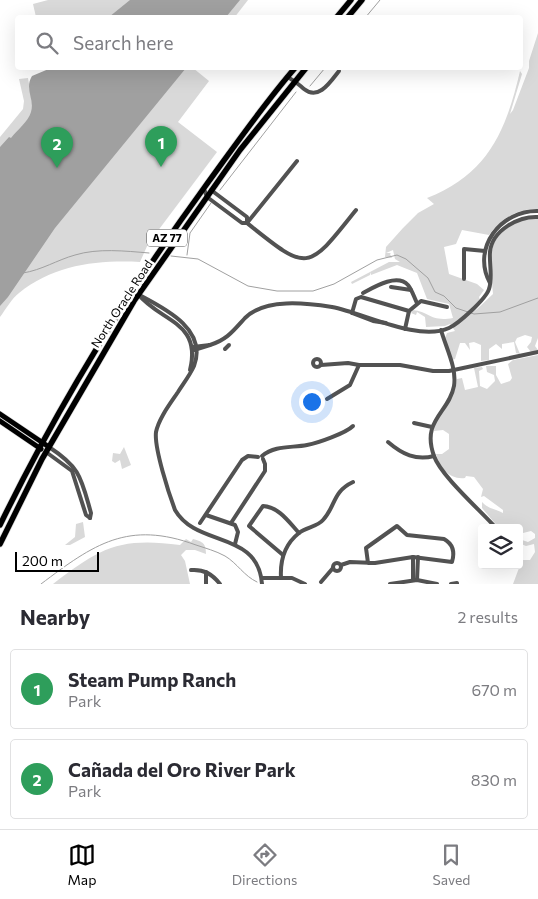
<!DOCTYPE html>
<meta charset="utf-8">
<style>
:root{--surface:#fff;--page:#f2f2f3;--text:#2b2b33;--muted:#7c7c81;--line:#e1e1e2;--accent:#000}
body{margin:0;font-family:Commissioner,sans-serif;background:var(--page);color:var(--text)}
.controls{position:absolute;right:15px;bottom:15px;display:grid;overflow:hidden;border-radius:5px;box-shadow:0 5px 20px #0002}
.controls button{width:45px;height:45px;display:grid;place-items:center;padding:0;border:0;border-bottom:1px solid var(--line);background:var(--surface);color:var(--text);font:25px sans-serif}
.scale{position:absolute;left:15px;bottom:12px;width:84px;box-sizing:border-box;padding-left:5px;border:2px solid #000;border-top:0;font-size:14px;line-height:18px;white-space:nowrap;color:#000;-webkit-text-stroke:4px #fff;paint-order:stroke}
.you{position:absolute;left:311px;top:401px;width:18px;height:18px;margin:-12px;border:4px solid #fff;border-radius:50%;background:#1a73e8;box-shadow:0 0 0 8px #1a73e833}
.badge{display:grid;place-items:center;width:32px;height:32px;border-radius:50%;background:var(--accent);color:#fff;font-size:16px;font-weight:700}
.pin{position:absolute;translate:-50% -41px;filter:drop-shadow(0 1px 2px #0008)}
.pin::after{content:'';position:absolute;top:26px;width:18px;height:15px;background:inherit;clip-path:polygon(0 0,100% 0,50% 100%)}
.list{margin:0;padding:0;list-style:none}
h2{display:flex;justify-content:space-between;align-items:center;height:65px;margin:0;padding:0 20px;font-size:21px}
h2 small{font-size:16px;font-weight:400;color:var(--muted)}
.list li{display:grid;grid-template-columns:32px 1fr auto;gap:15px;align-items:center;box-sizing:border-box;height:80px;margin:0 10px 10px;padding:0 10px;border:1px solid var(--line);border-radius:5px}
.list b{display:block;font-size:19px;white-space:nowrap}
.list p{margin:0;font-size:16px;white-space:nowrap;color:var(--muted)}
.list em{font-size:16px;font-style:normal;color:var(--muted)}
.icon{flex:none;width:28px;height:28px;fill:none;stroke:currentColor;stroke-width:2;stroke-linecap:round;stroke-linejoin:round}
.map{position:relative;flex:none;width:538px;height:584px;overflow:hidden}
.search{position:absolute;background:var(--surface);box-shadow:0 5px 20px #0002;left:15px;right:15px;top:15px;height:55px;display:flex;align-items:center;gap:12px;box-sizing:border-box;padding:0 18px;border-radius:5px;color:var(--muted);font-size:19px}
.sheet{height:245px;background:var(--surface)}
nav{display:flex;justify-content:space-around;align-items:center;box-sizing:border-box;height:70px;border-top:1px solid var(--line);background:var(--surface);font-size:14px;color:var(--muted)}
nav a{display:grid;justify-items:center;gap:2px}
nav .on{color:var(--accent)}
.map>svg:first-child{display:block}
.green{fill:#d9d9d9}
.water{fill:#a0a0a0}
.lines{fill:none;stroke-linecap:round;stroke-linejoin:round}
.stream{stroke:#a0a0a0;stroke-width:1}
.major-casing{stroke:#dbdbdb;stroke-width:6}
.highway-casing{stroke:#dbdbdb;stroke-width:7}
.minor{stroke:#525252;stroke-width:4}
.major{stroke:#000;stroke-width:5}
.highway{stroke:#000;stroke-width:5.5}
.labels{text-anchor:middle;stroke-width:5;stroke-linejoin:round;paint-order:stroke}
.shield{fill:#fff;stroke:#4c4c4c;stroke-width:1}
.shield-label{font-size:11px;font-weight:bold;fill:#000}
.street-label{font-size:12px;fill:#000;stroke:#fff}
</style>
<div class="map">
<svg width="538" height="584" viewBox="0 0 538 584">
<rect width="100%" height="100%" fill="#fff"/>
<g class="green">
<polygon points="48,0 248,0 234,18 36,17 33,4"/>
<path d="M538 33V209C518 208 500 219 489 235L462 230 456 244 444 247 449 274 477 284 484 290 479 297 481 303 475 311 493 294C492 281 489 260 493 246 497 229 522 217 538 219V338L535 346 538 350 531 352 527 347 531 342 532 337 525 335 517 338 515 342 520 354 516 353 514 342 502 344V349L496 344 489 349V360L481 361V345L474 342 469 343 470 350 465 343H460L455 359 452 360 445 338 447 333 455 331 450 324 445 326 426 327 425 317 417 312 416 315 411 313 413 310C430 312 430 322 453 318L449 304 427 299 417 273 397 265 371 275 370 272V275L352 284 351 282 389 262H400L395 259 393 250 386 253H391L390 254 392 258 385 257 386 247 403 228 418 213 434 204 427 198C488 174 506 131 520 71L522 74 510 114 513 110 529 68V61Z"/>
<path d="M48 68H193L209 81 178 122 217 152 148 244 140 262C96 260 54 265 19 293 12 298 6 309 0 317V137L23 109 24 101 19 79 28 78 34 114 54 92Z"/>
<path d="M538 355V584H513L522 560H530L535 552 534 544 526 546 519 543V539L528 542 535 538V534L531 531 519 534V528H499L482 508V502C490 510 494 508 503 513V510L484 496 481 497 483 489 474 477 466 476 465 478C450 480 440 468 436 454H442L449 449V434L443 430 434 431C436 411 456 400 457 379L462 378 465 390 478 387 474 368 482 367 483 369 479 371 480 386 487 389 495 381 494 375 487 372 486 366H496V375L501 384 510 381 512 378 508 364 513 360Z"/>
<polygon points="124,447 131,465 122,469 120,460 115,463 112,461 113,453 120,454"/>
<polygon points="83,522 85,537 70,545 65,545 75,537 76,524"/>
<path d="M186 539 191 542 193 539C203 542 206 543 206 554L195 550H186L181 555 185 561 190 584H53C100 548 119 537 180 545Z"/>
</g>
<g class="water">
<polygon points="130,0 240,0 226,17 109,17"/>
<path d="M51 68H186L55 228 8 297 0 306V147L9 137 11 138C17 130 28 122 31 112 35 99 24 89 32 76Z"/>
</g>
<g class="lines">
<g class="stream">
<polyline points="365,18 380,0"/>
<polyline points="310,86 325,68"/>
<polyline points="220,190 296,92"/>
<polyline points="187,255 190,233 211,203"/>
<polyline points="171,256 198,259 248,286 277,291 313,291 334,284 377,260 397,255 406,259 421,272 428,278 435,292 444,296 456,308 474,314 500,312 538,298"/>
<path d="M23 273C42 270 57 260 75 255 98 248 125 251 149 253"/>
<path d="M41 584C94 544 128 520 196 545 205 548 216 551 225 556 237 563 244 576 257 582"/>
</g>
<defs>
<g id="major">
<polyline points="0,414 49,447"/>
<polyline points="0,421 41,449"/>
</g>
<g id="highway">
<polyline points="336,18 351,0"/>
<polyline points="347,18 362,0"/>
<path d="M0 525C58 406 126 295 204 188 234 147 262 106 295 68"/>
<polyline points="0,544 42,459 134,301 240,150 306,68"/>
</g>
</defs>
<use href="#major" class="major-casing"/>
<use href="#highway" class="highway-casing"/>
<g class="minor">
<path d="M287 77C294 80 298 84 304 89 319 101 331 81 339 71"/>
<path d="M204 189 207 197 242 223H247C308 272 307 272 356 210"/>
<polyline points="211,190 247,217 247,223"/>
<polyline points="247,223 297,161"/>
<polyline points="464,279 464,249 485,251"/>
<path d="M490 283C471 248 501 210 538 211"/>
<polyline points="391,287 411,290"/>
<path d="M132 291C157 305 209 326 194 366 190 375 183 384 178 392 170 404 159 418 156 432 154 448 169 494 175 510 197 548 258 530 262 584"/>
<path d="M363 293C374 287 397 273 408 285 412 290 414 297 417 303"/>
<path d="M138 294C160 322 202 321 190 370"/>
<polyline points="352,313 356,299 361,297 409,311 421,301 447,307"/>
<polyline points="352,313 373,321 386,323"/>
<polyline points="405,329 409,311"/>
<path d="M441 330C446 348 457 368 454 386 449 413 421 420 434 456 441 476 481 511 496 528"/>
<path d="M210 345C227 340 234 330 245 318 265 298 306 303 332 307 364 313 418 342 449 328 458 324 486 299 489 289 493 277 489 264 490 252 492 230 519 216 538 217"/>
<polyline points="193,347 210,345 194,350"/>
<polyline points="225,349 229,345"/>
<circle cx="317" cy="363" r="4"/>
<polyline points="321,365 348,363 359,365 400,365 433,371 449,371 538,352"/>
<polyline points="327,399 350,385 359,365"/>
<polyline points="414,423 432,427"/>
<path d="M388 442C402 454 416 461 434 456"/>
<path d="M49 447C81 468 81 478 91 513L90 518"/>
<polyline points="46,452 72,471 86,515 90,518"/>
<path d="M262 456C275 445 292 448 307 445 318 443 346 433 353 426"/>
<polyline points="206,515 235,525 238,532 235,544"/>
<polyline points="200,523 242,460 248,456 258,457"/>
<polyline points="231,523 265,471 265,464 263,459"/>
<path d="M283 555 249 526 263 506C279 507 289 522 299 533"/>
<circle cx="337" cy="567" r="4"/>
<path d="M341 565 350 562 375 563 413 557 452 562C455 552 453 544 444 539L407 535 397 526 366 548 368 563"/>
<path d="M191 570C204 569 212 574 220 584"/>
<polyline points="206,572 206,584"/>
<polyline points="262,578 292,578 305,584"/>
<path d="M281 578C280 561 285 544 299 533 306 527 317 527 323 520 336 506 332 492 353 482"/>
<polyline points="413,580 413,557"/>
<polyline points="417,580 418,557"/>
<polyline points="321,582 333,568"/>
<polyline points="390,584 417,580 437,584"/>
<polyline points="451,584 457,583"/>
</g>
<use href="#major" class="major"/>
<use href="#highway" class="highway"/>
</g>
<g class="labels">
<rect class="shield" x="147" y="229.5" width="40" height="17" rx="4"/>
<g class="shield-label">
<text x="167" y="242">AZ 77</text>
</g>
<g class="street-label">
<text transform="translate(122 304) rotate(-57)" y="4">North Oracle Road</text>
</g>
</g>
</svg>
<div class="controls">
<button><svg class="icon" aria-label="layers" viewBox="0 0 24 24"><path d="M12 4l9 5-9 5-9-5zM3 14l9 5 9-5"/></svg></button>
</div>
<div class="scale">200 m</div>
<div class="you"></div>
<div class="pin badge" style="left:161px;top:167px;background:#2e9e5b">1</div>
<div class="pin badge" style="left:57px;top:168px;background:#2e9e5b">2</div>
<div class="search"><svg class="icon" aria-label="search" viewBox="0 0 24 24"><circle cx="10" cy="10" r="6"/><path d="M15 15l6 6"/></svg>Search here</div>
</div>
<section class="sheet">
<h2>Nearby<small>2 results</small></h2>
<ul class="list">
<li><span class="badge" style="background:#2e9e5b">1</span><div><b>Steam Pump Ranch</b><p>Park</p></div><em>670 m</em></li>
<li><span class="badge" style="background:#2e9e5b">2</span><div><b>Cañada del Oro River Park</b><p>Park</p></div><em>830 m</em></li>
</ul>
</section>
<nav>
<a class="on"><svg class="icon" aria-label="map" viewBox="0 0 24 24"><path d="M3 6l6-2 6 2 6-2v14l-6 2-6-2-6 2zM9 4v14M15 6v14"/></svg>Map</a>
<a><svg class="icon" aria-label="directions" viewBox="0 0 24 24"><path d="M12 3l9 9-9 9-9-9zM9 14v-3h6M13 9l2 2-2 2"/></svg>Directions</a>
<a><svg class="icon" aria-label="saved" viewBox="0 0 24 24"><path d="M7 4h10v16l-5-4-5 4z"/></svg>Saved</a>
</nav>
